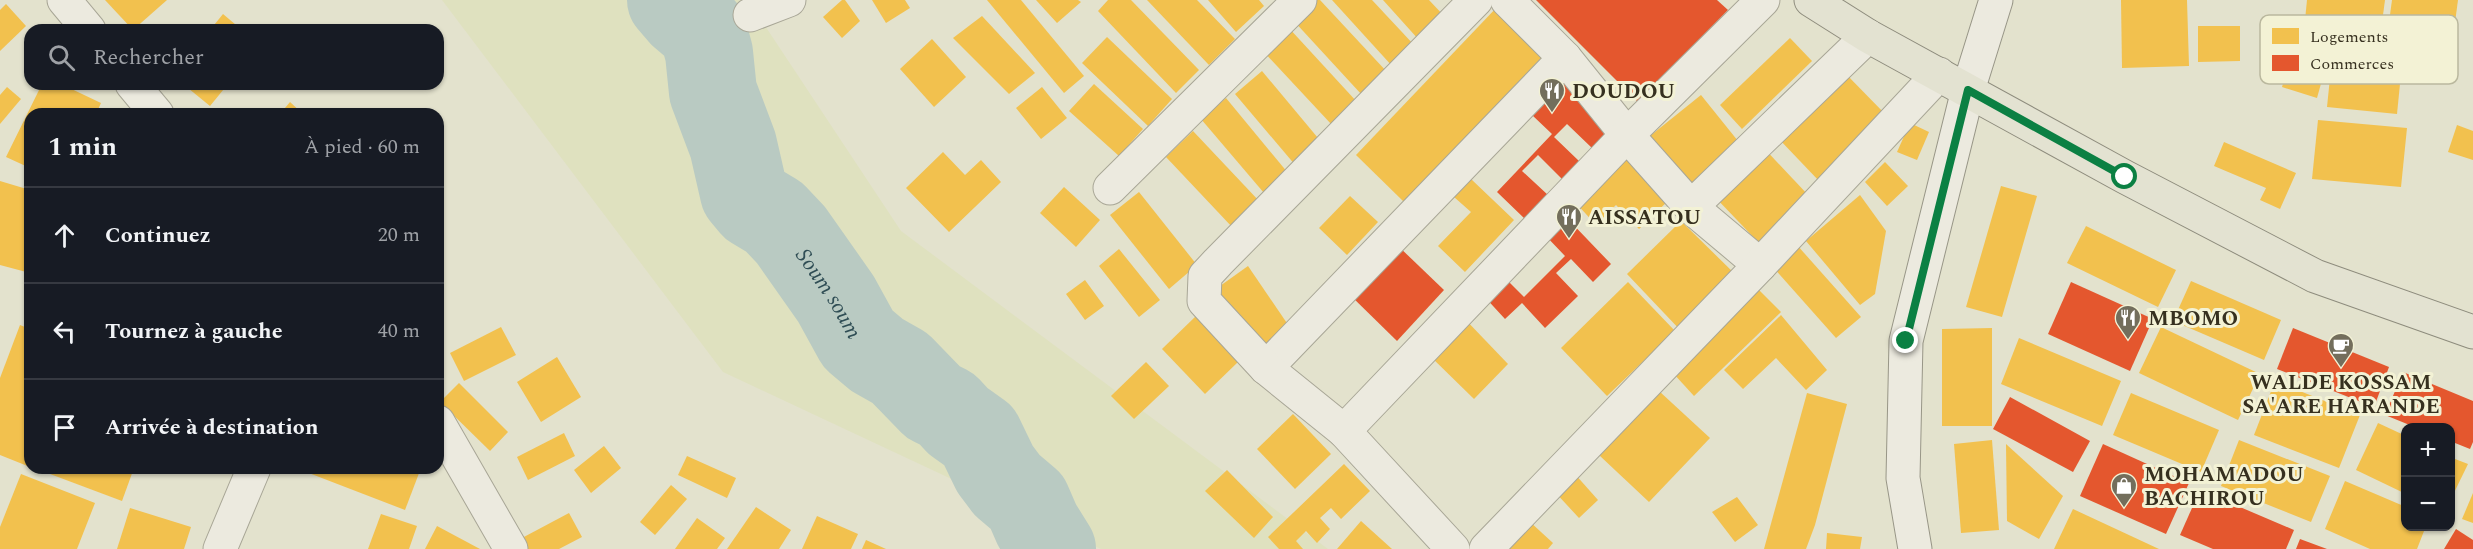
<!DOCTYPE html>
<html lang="fr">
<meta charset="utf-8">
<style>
:root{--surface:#171b24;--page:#20242c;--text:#f1f3f6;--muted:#9ea1a6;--line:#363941}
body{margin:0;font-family:Spectral,serif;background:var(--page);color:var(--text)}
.controls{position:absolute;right:18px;bottom:18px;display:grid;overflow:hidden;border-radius:12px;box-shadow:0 2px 4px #0004}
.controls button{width:54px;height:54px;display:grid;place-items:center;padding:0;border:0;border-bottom:2px solid var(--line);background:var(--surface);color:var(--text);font:30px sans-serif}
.stop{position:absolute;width:18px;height:18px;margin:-14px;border:4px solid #0b8043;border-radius:50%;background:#fff}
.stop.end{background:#0b8043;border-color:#fff;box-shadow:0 2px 6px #0008}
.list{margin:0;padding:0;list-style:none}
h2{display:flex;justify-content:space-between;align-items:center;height:78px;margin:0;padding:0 24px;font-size:26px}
h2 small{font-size:20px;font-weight:400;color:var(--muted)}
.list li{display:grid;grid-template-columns:39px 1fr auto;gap:18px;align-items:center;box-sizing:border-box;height:96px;padding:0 24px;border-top:2px solid var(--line)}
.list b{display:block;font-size:22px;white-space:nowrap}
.list em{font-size:20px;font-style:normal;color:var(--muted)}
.icon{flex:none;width:33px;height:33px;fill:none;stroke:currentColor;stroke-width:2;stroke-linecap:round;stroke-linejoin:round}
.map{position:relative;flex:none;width:2473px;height:549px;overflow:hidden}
.search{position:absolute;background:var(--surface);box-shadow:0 2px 4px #0004;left:24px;top:24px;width:420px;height:66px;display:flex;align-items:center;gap:15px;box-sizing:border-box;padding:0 21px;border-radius:18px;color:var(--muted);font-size:22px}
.panel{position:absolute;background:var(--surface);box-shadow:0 2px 4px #0004;left:24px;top:108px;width:420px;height:366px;border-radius:18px}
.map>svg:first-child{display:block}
.farmland{fill:#dfe1bf}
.homes{fill:#f2c14e}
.shops{fill:#e4572e}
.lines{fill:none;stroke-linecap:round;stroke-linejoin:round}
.river{stroke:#b9cac2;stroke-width:88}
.street-casing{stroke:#a8a696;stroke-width:35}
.secondary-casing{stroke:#989687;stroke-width:35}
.primary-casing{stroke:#8e8c7d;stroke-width:35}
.street{stroke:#eceadf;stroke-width:33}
.secondary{stroke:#eceadf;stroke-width:33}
.primary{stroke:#e3e2d1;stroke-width:33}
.route{stroke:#0b8043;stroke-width:8}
.labels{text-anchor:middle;stroke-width:6;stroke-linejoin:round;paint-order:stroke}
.poi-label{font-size:21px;font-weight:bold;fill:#36301f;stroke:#f3f2d5;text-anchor:start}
.water-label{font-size:22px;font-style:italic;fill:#304e55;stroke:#f3f2d5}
.key{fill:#f3f2d5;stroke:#bab89e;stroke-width:1.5}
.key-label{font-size:16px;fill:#36301f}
</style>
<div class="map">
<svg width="2473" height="549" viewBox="0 0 2473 549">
<rect width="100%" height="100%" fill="#e3e2cd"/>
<polygon class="farmland" points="442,0 748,0 901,231 1328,549 1101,549 723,372"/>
<g class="homes">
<polygon points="105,0 167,0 133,30"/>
<polygon points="842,0 845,0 860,21 842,38 823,17"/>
<polygon points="872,0 905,0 910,8 886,23"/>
<polygon points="987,0 1021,0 1084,76 1064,93"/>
<polygon points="1036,0 1078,0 1081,2 1057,23"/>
<polygon points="1108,0 1131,0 1199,70 1176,93 1098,11"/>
<polygon points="1147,0 1197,0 1235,39 1209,65"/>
<polygon points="1208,0 1259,0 1264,6 1236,32"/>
<polygon points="1312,0 1320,0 1387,72 1362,95 1292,19"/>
<polygon points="1332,0 1372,0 1415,46 1393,67"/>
<polygon points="1383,0 1429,0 1445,17 1419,40"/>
<polygon points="2121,0 2187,0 2189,66 2122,68"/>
<polygon points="2307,0 2385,0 2381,30 2305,20"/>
<polygon points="2392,0 2458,0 2452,45 2387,37"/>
<polygon points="6,4 26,26 0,51 0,10"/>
<polygon points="1498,6 1546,53 1404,202 1356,155"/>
<polygon points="223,14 242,30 210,30"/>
<polygon points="982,16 1035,73 1009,94 953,38"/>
<polygon points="2198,26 2240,26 2240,61 2198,62"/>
<polygon points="1288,27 1357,102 1332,125 1263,51"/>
<polygon points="1107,37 1172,99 1148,126 1082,63"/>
<polygon points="1790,38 1812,61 1742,129 1720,105"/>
<polygon points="932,39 966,77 934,107 900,69"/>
<polygon points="2292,52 2327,62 2317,98 2282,87"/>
<polygon points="2331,68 2401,74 2397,114 2327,107"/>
<polygon points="1262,71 1323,144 1296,166 1235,94"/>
<polygon points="1844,72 1888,117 1820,182 1777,137"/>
<polygon points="42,84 61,84 101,103 96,114 30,114 30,168 6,157"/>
<polygon points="183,84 228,84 210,106"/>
<polygon points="1094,84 1143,129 1119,156 1069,111"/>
<polygon points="7,87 21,99 0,124 0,95"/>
<polygon points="1042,87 1067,118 1041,139 1016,108"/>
<polygon points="1701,95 1742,146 1688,193 1645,140"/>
<polygon points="1226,98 1288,173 1264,193 1201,119"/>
<polygon points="290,102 303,114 280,114"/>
<polygon points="2318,120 2407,128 2401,187 2312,179"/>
<polygon points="1910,123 1929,132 1917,160 1897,152"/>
<polygon points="2457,125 2473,131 2473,160 2448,152"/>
<polygon points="1193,131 1260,202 1233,228 1166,157"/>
<polygon points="2224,142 2296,173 2280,209 2260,200 2266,188 2214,166"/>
<polygon points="1762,146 1809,196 1760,244 1713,195"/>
<polygon points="1626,151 1671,198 1639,229 1616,205 1596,225 1575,202"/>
<polygon points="943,152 965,175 981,160 1001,182 949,232 906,188"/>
<polygon points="1885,162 1908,186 1887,206 1865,182"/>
<polygon points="1471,179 1514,220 1465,272 1438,246 1471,212 1454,197"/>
<polygon points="0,181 30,190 30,273 0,265"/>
<polygon points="2001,186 2037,196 2002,317 1966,307"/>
<polygon points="1064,187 1100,220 1076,247 1040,213"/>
<polygon points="1139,192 1197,265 1169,289 1110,215"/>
<polygon points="1860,195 1886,231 1875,294 1860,305 1806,241"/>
<polygon points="1350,196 1378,222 1347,255 1319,228"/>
<polygon points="1681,221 1739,278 1683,333 1627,274"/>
<polygon points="2086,226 2176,270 2158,307 2067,263"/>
<polygon points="1797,245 1861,317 1836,338 1773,267"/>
<polygon points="1119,249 1160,300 1139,317 1099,266"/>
<polygon points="1248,266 1293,332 1258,357 1213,291"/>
<polygon points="1085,280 1104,306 1085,320 1066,294"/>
<polygon points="2191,281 2281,320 2264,360 2173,321"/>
<polygon points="1628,282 1675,331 1607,396 1561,348"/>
<polygon points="1759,290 1781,312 1694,396 1673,373"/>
<polygon points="1781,315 1827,370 1806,390 1776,358 1743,389 1724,370"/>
<polygon points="1196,316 1239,361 1205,394 1162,349"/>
<polygon points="1462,316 1508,364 1474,399 1427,353"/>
<polygon points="20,325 30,329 30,467 0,455 0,378"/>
<polygon points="501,327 516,355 464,381 450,353"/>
<polygon points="2161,327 2260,374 2238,420 2139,373"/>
<polygon points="1992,328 1992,426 1942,426 1942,329"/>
<polygon points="2019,338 2121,381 2102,426 2001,384"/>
<polygon points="557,357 581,397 541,422 517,382"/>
<polygon points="1146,362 1169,386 1134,419 1111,396"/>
<polygon points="2275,381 2360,415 2339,468 2254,435"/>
<polygon points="459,383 508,432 490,451 440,402"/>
<polygon points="1659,391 1710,438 1649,502 1599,455"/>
<polygon points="1807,393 1847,404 1815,525 1806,549 1764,549"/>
<polygon points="2131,393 2219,430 2201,472 2113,435"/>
<polygon points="1293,414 1331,454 1295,489 1257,449"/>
<polygon points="2378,423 2406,436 2406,494 2356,470"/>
<polygon points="564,433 575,456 528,480 517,457"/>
<polygon points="1992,440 1999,530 1961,533 1954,444"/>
<polygon points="2239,440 2330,476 2311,522 2221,486"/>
<polygon points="2006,444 2063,496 2039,539 2007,521"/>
<polygon points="604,446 621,468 591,493 574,470"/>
<polygon points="687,456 736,478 727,498 678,475"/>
<polygon points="2450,457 2468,464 2450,501"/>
<polygon points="1344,464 1370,491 1341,519 1331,508 1320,518 1330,529 1317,543 1306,531 1296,541 1303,549 1279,549 1268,537"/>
<polygon points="34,468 134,468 122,501"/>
<polygon points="302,468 421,468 405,510 301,470"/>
<polygon points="1227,470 1273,517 1254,538 1205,491"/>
<polygon points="1574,473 1598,500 1579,518 1554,491"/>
<polygon points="21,474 95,503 77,549 0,549 0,527"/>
<polygon points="2345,481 2406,507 2406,526 2426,526 2417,549 2370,549 2325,529"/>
<polygon points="671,485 687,499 655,535 640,522"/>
<polygon points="2473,493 2473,523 2462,519"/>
<polygon points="1737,497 1758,525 1735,542 1712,512"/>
<polygon points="756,507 791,530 779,549 727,549"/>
<polygon points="130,508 191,527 184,549 117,549"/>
<polygon points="2073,509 2159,549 2054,549"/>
<polygon points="569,513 582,537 559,549 528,549 522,538"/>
<polygon points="381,514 417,526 409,549 368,549"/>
<polygon points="817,516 858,534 851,549 802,549"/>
<polygon points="697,518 725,538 717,549 675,549"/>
<polygon points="1361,521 1392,549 1337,549"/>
<polygon points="1529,521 1553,543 1548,549 1502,549"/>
<polygon points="437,526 480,549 425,549"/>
<polygon points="1827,533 1862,537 1860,549 1826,549"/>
<polygon points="866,540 886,549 862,549"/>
</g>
<g class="shops">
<polygon points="1536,0 1717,0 1728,10 1638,102"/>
<polygon points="1563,81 1612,127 1592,148 1567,124 1554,137 1579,161 1562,179 1538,155 1522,171 1548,195 1525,219 1497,192 1552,134 1532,115"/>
<polygon points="1564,215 1611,264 1593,282 1571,259 1556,273 1578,296 1545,328 1522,303 1505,319 1482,294 1502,275 1524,297 1565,256 1544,234"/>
<polygon points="1395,243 1444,290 1397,341 1348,293"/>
<polygon points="2071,282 2153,319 2130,371 2048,334"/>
<polygon points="2293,328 2389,367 2374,407 2277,369"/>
<polygon points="2403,372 2473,401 2473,442 2470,449 2450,441 2450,428 2417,428 2385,415"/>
<polygon points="2010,397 2090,441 2073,472 1993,429"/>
<polygon points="2103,444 2189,483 2166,534 2080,496"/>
<polygon points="2200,490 2294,530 2286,549 2213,549 2180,535"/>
<polygon points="2456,529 2473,540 2473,549 2444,549"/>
<polygon points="2300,539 2327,549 2296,549"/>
</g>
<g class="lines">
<path class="river" id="s1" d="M671 0 683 14 703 31 709 53 713 92 733 145 744 193 754 205 774 217 791 235 836 299 858 339 877 355 900 368 933 402 947 409 958 421 979 436 995 469 1007 485 1027 502 1037 525 1052 549"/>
<defs>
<g id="street">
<polyline points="64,0 89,30"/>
<polyline points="1507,0 1565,58 1627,135 1691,207 1760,265"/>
<polyline points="750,15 789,0"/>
<polyline points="132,84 157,114"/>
<polyline points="1110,188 1300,0"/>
<polyline points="1691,207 1868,36"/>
<polyline points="1266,368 1565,58"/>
<polyline points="438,422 511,549"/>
<polyline points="1344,431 1627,135 1763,0"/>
<polyline points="220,549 254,468"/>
<polyline points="1453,549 1344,431 1266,368 1204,301 1205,276 1218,262 1476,0"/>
<polyline points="1486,549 1760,265 1939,74"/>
</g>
<polyline id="secondary" points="1915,549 1903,478 1906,341 1968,90 1996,0"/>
<polyline id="primary" points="1811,0 1868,36 2125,177 2315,276 2473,332"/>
</defs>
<use href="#street" class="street-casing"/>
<use href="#secondary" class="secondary-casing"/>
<use href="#primary" class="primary-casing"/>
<use href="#street" class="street"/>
<use href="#secondary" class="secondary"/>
<use href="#primary" class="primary"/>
</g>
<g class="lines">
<polyline class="route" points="1906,341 1968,90 2125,177"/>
</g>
<defs>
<symbol id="restaurant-pin" viewBox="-11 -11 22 30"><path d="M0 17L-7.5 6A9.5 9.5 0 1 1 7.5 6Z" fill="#736e5c" stroke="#f3f2d5"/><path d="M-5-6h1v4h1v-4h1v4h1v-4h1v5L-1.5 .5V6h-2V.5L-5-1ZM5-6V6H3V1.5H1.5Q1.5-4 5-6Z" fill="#fff"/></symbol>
<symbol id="cafe-pin" viewBox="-11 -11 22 30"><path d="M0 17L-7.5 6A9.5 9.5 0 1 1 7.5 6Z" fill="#736e5c" stroke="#f3f2d5"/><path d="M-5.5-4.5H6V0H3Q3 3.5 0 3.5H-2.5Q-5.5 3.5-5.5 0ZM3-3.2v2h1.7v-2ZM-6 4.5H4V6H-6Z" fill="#fff"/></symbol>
<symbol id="shop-pin" viewBox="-11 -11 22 30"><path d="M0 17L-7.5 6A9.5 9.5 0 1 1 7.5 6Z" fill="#736e5c" stroke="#f3f2d5"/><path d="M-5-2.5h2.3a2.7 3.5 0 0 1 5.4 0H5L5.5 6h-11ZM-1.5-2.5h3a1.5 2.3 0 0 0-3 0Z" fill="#fff"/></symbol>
</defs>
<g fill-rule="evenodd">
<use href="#restaurant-pin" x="1537" y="76" width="30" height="40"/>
<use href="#restaurant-pin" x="1554" y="202" width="30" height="40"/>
<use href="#restaurant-pin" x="2113" y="303" width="30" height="40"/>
<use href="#cafe-pin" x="2326" y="331" width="30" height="40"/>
<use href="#shop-pin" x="2109" y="471" width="30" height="40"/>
</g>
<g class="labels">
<g class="poi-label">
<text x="1572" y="98">DOUDOU</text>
<text x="1588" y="224">AISSATOU</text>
<text x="2148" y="325">MBOMO</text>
<text x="2341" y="389" text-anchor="middle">WALDE KOSSAM<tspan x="2341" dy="24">SA'ARE HARANDE</tspan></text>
<text x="2144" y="481">MOHAMADOU<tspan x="2144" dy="24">BACHIROU</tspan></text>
</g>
<g class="water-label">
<text dy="8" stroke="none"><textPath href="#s1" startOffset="346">Soum soum</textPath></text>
</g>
</g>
<rect x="2260" y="15" width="198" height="69" rx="9" class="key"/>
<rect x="2272" y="28" width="27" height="16" fill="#f2c14e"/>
<rect x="2272" y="55" width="27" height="16" fill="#e4572e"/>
<g class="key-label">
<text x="2310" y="42">Logements</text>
<text x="2310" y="69">Commerces</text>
</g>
</svg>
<div class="controls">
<button>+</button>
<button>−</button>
</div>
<div class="stop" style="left:2125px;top:177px"></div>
<div class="stop end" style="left:1906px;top:341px"></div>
<div class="search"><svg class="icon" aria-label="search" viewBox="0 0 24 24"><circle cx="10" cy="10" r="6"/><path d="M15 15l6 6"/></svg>Rechercher</div>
<section class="panel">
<h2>1 min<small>À pied · 60 m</small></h2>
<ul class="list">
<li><svg class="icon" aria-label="ahead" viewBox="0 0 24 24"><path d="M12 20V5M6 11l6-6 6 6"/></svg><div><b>Continuez</b></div><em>20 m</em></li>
<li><svg class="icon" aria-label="left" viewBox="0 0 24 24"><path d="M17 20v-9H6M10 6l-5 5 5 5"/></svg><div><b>Tournez à gauche</b></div><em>40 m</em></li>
<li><svg class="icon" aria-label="arrive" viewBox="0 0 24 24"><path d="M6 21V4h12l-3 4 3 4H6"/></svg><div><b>Arrivée à destination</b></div></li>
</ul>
</section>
</div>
